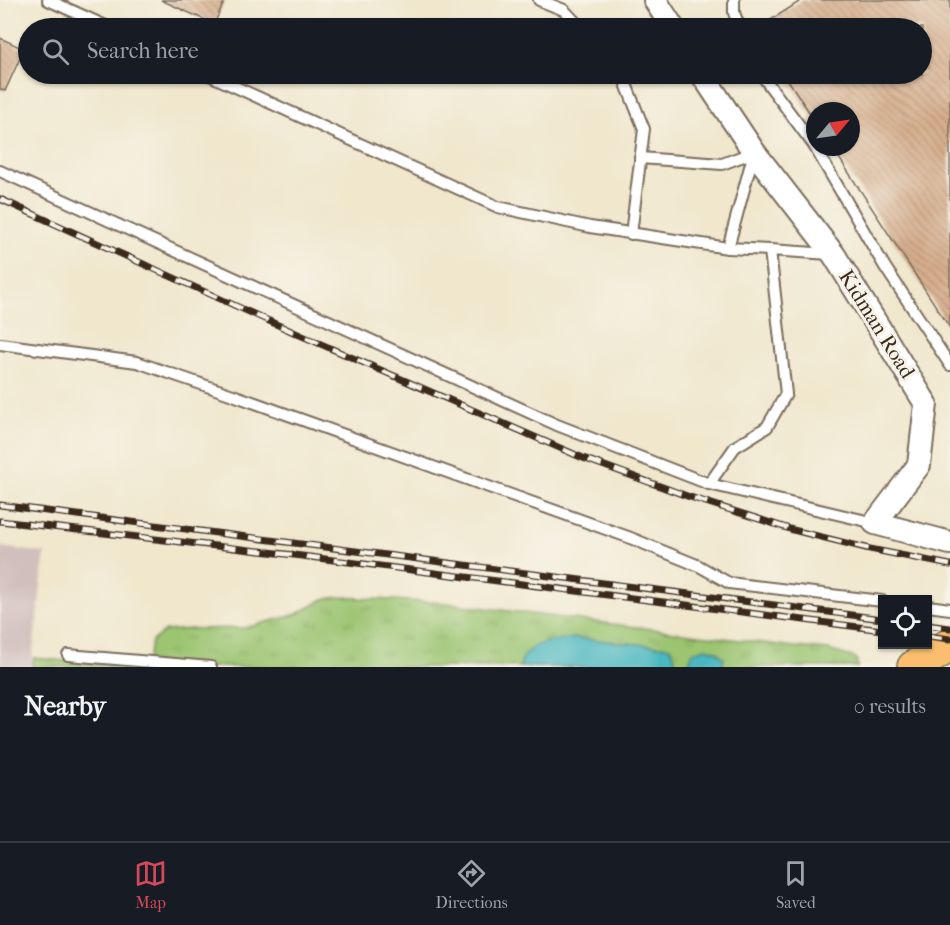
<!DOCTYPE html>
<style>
:root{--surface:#171b24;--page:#242831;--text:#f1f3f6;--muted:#9ea1a6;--line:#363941;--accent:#d1495b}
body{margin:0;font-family:"IM FELL French Canon",serif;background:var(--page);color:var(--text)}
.controls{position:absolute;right:18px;bottom:18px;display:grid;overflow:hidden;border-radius:0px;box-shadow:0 2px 4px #0004}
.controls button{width:54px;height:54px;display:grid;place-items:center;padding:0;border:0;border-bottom:2px solid var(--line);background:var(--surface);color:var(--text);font:30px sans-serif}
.compass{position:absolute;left:806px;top:102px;width:54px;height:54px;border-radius:50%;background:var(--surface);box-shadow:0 2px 4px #0004;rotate:61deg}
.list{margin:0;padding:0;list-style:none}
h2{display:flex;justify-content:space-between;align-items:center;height:78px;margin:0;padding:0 24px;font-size:26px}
h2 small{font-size:20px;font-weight:400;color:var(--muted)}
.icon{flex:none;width:33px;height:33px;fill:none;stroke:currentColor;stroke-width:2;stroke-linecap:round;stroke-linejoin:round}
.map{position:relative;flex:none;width:950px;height:667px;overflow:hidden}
.search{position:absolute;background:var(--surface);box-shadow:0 2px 4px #0004;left:18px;right:18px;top:18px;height:66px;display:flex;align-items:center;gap:15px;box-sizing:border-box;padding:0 21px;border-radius:33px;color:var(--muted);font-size:22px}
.sheet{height:174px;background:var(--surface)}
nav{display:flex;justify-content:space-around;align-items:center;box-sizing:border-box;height:84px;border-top:2px solid var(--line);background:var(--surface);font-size:16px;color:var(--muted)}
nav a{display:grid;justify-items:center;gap:3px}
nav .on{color:var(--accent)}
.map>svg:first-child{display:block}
.industrial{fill:#d1bfbd}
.park{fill:url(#park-tufts);stroke:#6b7848;stroke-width:1.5}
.water{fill:#48b7c0;stroke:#42706f;stroke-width:1.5}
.building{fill:url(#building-back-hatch)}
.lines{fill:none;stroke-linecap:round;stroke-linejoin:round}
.lane-casing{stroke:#7a6c5b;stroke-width:14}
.street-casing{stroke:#7a6c5b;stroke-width:26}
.highway-casing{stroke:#7a6c5b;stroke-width:36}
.lane{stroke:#fff;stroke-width:10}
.street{stroke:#fff;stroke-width:22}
.highway{stroke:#fabe6e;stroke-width:33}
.rail-casing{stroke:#3b2a1e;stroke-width:7}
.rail{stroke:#f7f3e8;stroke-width:4.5;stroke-dasharray:14;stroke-linecap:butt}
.labels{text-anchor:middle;stroke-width:6;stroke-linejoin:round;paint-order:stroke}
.street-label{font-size:21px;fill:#3b2a1e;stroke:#f7f3e8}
</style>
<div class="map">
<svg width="950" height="667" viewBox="0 0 950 667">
<defs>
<pattern id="park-tufts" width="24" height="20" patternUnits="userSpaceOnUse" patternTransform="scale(1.5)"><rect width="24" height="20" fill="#9bc571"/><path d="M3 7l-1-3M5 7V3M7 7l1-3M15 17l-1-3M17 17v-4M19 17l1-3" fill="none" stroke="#86a961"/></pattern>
<pattern id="building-back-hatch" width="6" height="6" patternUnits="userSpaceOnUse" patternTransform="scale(1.5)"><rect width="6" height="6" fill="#d7af8d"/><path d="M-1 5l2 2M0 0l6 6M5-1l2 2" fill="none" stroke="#b08f73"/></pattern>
</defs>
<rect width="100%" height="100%" fill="#f7f3e8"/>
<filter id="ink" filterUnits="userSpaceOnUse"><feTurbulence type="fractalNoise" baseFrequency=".0167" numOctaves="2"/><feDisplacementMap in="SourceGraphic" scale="12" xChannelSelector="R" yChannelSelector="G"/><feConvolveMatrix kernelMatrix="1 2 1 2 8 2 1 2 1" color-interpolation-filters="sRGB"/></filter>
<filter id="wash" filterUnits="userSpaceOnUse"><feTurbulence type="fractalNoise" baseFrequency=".008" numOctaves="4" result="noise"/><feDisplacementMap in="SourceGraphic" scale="24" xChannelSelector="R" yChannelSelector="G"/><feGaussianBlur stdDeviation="1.35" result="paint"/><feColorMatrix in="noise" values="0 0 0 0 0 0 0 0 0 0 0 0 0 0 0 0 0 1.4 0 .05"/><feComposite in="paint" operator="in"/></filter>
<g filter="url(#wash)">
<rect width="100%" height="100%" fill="#f0e7cd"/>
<polygon class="industrial" points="0,547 45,553 31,667 0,667"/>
<g class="park">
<polygon points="339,597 446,603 794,647 828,650 856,658 858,667 211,667 147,662 152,641 165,631 192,629 245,628 297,614 324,599"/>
<polygon points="34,658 129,667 32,667"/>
</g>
<g class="water">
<path d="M576 638 670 647C674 654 677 660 672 667H520C525 640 554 640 576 638Z"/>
<polygon points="706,648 716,651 724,658 722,667 687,667 693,652"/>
</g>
<g id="blocks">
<g class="building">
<polygon points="161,0 225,0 214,24"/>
<polygon points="802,0 950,0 950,328 832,147 851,147 851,111 815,111 815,121 784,74 922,74 922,28 758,28"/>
<polygon points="0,38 24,49 5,91 0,89"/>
</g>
</g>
</g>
<g filter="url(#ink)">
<use href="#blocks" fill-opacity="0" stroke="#7a6c5b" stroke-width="1.5"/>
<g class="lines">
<defs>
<g id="lane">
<polyline points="48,0 110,28"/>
<polyline points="539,0 564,10 581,28"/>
<polyline points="734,0 734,13 740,28"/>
<polyline points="207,74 498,207 590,227 728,248 754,152 722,164 640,158"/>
<polyline points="622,74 644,129 631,234"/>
<polyline points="761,74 813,144 885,267 950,365"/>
<polyline points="0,171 557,425 709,484 875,523"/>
<polyline points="728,248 770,250"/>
<polyline points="0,344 137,362 233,395 628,537 699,566 729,583 882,601"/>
<polyline points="709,484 735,447 767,427 786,394 770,250 830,254"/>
<polyline points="928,606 950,609"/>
<polyline points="68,655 211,667"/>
</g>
<g id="street">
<polyline points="655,0 673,28"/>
<polyline points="702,74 754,152 834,255 926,404 919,465 875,523 950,543"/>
</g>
<polyline id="highway" points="914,667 950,645"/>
</defs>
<use href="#lane" class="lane-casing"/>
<use href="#street" class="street-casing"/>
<use href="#highway" class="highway-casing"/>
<use href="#lane" class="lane"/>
<use href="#street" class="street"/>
<use href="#highway" class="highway"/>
<defs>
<g id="rail">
<polyline points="0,199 300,335 583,458 687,496 793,530 870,549 950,565"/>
<polyline points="0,505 882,619"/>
<polyline points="0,521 294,555 882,630"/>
<polyline points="928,625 950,628"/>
<polyline points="928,636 950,639"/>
</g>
</defs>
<use href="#rail" class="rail-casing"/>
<use href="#rail" class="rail"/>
</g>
</g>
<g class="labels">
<g class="street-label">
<text transform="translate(877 324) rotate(58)" y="7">Kidman Road</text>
</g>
</g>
</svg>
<div class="controls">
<button><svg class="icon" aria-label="locate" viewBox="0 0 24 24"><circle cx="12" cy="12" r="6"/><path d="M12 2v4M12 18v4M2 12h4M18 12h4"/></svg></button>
</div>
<svg class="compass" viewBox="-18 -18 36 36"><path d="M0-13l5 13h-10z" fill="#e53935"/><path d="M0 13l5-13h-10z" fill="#9ea1a6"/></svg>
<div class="search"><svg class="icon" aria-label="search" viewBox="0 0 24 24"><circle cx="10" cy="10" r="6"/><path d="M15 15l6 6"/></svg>Search here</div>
</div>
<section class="sheet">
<h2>Nearby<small>0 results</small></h2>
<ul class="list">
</ul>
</section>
<nav>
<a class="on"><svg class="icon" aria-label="map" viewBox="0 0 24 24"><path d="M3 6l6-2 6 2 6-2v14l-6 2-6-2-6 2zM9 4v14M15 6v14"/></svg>Map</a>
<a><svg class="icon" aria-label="directions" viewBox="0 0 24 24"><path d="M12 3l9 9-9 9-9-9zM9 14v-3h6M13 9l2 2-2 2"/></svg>Directions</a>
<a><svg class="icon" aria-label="saved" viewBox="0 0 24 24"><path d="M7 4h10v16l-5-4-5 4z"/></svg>Saved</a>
</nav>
